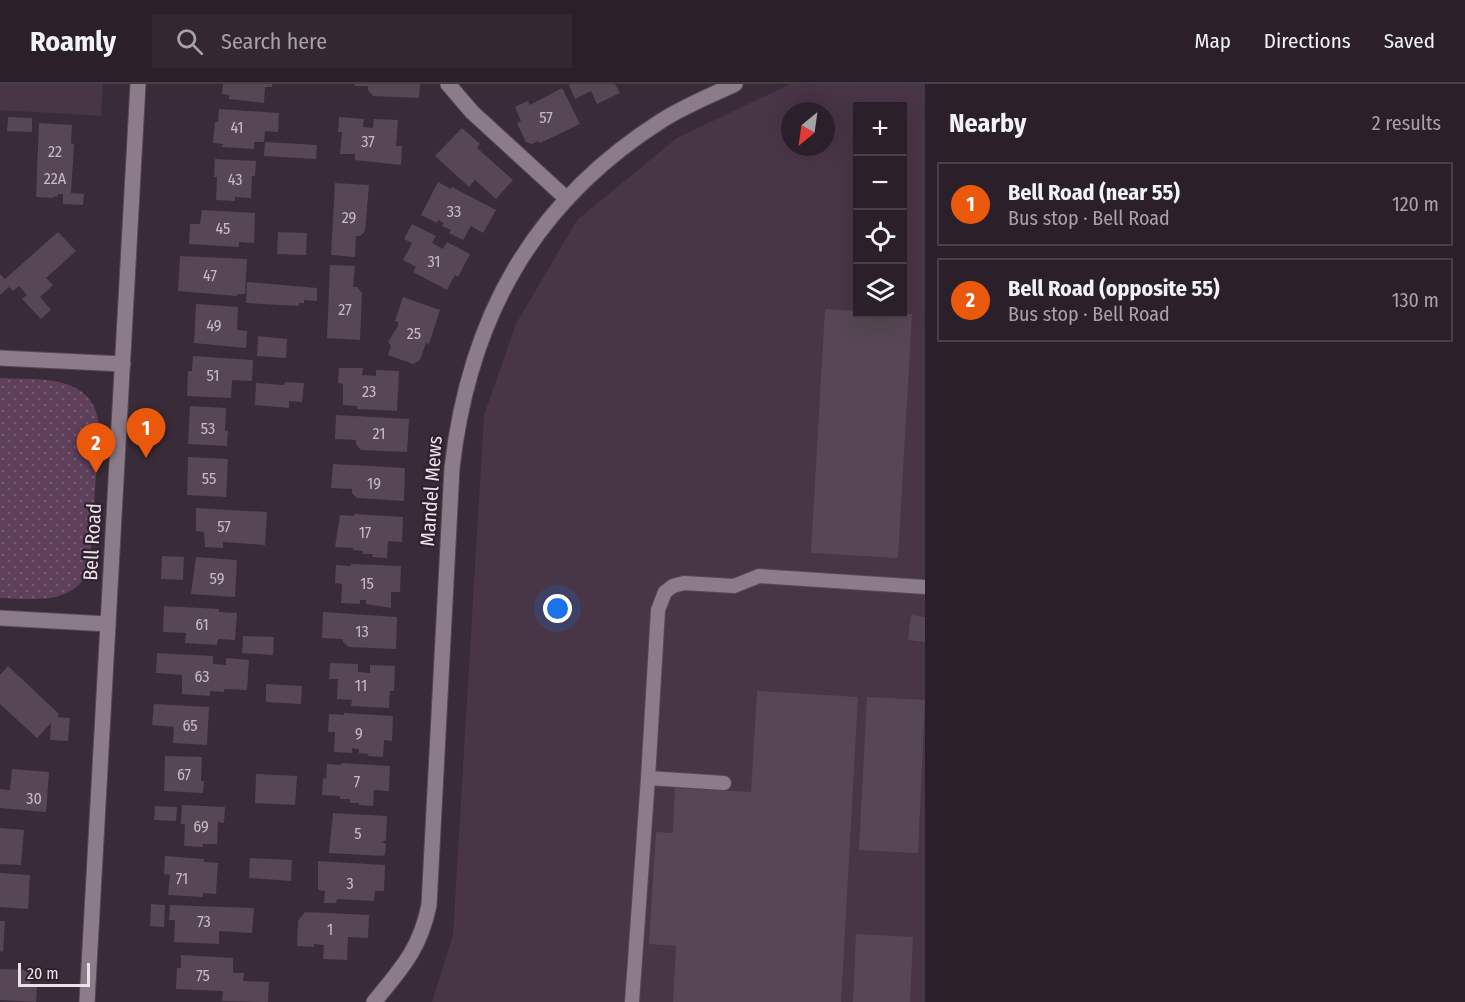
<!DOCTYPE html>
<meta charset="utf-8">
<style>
:root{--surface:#2b2029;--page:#332831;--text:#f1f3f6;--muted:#a6a3a8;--line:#473e46;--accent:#ea580c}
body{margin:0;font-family:"Fira Sans Condensed",sans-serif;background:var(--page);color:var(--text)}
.controls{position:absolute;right:18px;top:18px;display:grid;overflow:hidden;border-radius:0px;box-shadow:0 6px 24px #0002}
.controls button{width:54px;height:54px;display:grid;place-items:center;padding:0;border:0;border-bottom:2px solid var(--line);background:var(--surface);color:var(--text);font:30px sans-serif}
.compass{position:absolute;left:781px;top:18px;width:54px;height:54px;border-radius:50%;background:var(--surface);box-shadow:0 6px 24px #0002;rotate:209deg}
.scale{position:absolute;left:18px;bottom:15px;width:72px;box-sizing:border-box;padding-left:6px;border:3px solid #eae1e9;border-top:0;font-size:16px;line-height:21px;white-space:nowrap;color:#eae1e9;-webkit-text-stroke:4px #2f212d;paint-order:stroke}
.you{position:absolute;left:558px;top:525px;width:21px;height:21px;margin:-15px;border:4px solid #fff;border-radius:50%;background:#1a73e8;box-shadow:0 0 0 9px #1a73e833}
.badge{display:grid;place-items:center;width:39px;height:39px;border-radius:50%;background:var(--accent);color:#fff;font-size:20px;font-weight:700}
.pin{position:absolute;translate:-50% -50px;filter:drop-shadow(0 2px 3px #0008)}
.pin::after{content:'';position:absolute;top:32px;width:21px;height:18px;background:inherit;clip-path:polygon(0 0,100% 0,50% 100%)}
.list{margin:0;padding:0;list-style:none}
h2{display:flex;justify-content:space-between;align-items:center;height:78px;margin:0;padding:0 24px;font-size:26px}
h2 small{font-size:20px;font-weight:400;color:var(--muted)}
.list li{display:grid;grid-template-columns:39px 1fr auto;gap:18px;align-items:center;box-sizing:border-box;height:84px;margin:0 12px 12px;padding:0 12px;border:2px solid var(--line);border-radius:0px}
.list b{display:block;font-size:22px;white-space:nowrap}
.list p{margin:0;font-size:20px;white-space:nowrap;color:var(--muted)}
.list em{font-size:20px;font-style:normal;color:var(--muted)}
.icon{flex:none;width:33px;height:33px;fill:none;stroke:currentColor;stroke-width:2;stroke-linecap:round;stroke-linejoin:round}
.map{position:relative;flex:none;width:925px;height:918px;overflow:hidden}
header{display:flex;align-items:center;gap:36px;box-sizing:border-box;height:84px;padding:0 30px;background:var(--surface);border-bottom:2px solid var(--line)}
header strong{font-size:28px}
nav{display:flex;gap:33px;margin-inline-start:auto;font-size:21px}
.search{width:420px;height:54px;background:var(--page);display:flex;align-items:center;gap:15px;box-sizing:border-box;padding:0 21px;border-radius:0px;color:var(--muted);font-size:22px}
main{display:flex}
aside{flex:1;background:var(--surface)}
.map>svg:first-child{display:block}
.built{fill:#483546;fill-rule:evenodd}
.park{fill:url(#park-dots)}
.building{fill:#574754}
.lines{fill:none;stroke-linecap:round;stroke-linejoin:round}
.service-casing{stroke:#554954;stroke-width:16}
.minor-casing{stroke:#554954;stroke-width:17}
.service{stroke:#8c7b89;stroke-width:14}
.minor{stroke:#8c7b89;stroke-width:15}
.labels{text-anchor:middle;stroke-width:4.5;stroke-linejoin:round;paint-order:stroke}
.number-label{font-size:16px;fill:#c5bac4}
.street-label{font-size:20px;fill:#eae1e9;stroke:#2f212d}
</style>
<header>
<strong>Roamly</strong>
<div class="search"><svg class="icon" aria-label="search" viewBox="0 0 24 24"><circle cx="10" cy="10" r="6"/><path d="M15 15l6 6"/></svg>Search here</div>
<nav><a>Map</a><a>Directions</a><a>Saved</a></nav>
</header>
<main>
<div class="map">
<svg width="925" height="918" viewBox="0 0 925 918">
<defs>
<pattern id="park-dots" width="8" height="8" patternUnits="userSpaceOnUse" patternTransform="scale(1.5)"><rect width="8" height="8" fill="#5e405a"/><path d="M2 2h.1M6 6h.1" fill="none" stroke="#755b72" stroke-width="1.8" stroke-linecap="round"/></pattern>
</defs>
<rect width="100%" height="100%" fill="#392b37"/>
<g class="built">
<polygon points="0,0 103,0 101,32 0,26"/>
<path d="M790 0H925V918H432L453 851 484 331 516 240 577 136 677 54ZM858 22H902V230H858ZM790 27H826V63H790Z"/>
</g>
<path class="park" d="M0 294C40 296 96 289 99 344L90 482C77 522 33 515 0 514Z"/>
<g class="building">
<polygon points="223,0 272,0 272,3 265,3 264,19 229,15 229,11 222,10"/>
<polygon points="355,0 420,0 419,14 373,12 368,6 368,2 355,2"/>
<polygon points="570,0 615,0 620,9 597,20 591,7 575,15 569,1"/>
<polygon points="562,4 580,40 540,59 538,57 532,60 526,58 517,39 521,37 515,23 528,17 530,21"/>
<polygon points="219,25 279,29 278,48 265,47 264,58 254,58 254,65 222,63 223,60 213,59 215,38 218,38"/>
<polygon points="8,33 32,34 32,48 7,47"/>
<polygon points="339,33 364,35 363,43 373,44 374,35 398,36 396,62 402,62 401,81 355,76 355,70 340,70 342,48 338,48"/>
<polygon points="39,39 72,41 71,59 74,60 71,109 84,110 83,121 63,120 63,110 58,110 57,113 53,112 53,114 36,113"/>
<polygon points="462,44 480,60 477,64 513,96 496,115 475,96 469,103 435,72"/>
<polygon points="265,58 317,61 316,75 264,72"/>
<polygon points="215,75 256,77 255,92 252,92 251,114 235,113 235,117 216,116 217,93 214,93"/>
<polygon points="438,98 451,105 452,103 496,126 483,149 471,142 463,156 449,149 451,146 442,142 444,139 438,136 437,139 421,131"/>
<polygon points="335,99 369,101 365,147 360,152 356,152 355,173 331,171"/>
<polygon points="202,126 255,129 254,159 239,158 239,163 189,160 190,140 200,140"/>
<polygon points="412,140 436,152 432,159 443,165 447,158 470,170 458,193 455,191 447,206 413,188 416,183 403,176 412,159 404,155"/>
<polygon points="58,148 76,167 46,194 53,201 40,213 51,226 41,235 22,215 27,211 19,202 13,207 9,203 0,211 0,190 5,195"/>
<polygon points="278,148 307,149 306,171 277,170"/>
<polygon points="180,172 247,175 245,210 237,210 237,212 178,207"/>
<polygon points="330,181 355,182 353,203 357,203 362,209 360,256 327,254"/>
<polygon points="247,198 317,204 317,217 304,216 304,219 299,219 299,222 246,219"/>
<polygon points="403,213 440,226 429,260 426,259 420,276 413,280 388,271 391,262 388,258 398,242 398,238 395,237"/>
<polygon points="196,220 238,223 237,246 247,247 246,264 194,259"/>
<polygon points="825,225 858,227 858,230 912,230 898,474 811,469"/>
<polygon points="258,252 287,255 286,274 257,272"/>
<polygon points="193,272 253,276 252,297 232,296 231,314 187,312 188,287 192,287"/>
<polygon points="339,284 363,284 362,291 376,292 376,286 399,287 397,327 357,325 357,322 343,321 343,300 338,299"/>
<polygon points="285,298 304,299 302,318 289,317 289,324 255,321 256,299 284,301"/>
<polygon points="190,322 226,324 225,347 228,347 227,362 188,360"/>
<polygon points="336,331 409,335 407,368 361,366 356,360 356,356 335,355"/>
<polygon points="188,373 228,375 226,413 187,411"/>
<polygon points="333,380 405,384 404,417 357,414 352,409 352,405 331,404"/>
<polygon points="196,424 267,428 265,461 223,458 223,464 205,463 204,448 196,447"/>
<polygon points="354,430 403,433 402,458 388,457 387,474 372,473 373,470 363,470 363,467 353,466 353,464 335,463 340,431 354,432"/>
<polygon points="162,472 184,473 183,496 161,495"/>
<polygon points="196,473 237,476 235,513 191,510"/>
<polygon points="351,480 401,482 400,508 391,508 391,524 366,520 366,516 360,516 360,520 341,519 342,500 335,499 336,481 351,482"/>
<polygon points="164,522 219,525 219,528 237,529 235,556 218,555 217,561 185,559 186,549 163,548"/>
<polygon points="323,528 397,533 396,565 349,563 343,558 343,555 322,554"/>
<polygon points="911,531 925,533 925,558 908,556"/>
<polygon points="243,552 274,553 273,571 242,569"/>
<polygon points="157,569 213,572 213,580 226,581 226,574 249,576 247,606 224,605 224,608 210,607 210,612 182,610 182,591 156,589"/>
<polygon points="330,579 358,580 358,588 370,589 370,581 395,582 394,607 390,607 389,624 351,622 352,616 337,615 338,595 329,595"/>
<polygon points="8,582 59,630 57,633 70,634 68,657 50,656 51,639 37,654 0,620 0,591"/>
<polygon points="266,600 302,602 301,620 266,618"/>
<polygon points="757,607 858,613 841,918 673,918 676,862 649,860 656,748 673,749 675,704 751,708"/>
<polygon points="867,613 925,616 918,769 859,766"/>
<polygon points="154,620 209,623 207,661 173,659 174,643 152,641"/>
<polygon points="344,629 393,632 392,657 384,656 383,673 368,672 368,670 359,669 359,665 352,664 352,669 334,668 335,648 328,648 329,630 344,631"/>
<polygon points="165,672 202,673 201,697 204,697 203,709 164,707"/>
<polygon points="341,679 390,682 389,707 374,706 373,722 359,721 359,719 350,719 350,715 340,715 340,712 322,711 323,694 326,695 327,680 341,681"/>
<polygon points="12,685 49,688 46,728 0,724 0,705 10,706"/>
<polygon points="256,690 297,692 295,721 255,719"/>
<polygon points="182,721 225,723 224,739 218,738 217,760 203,760 203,763 184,762 185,740 181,740"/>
<polygon points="155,722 177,723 176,737 154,736"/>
<polygon points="333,729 387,732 386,756 382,758 386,760 385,770 383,772 329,769"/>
<polygon points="0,744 24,746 21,781 0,780"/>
<polygon points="165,772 204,775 204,778 218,779 216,810 203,809 203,813 168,811 170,791 164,790"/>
<polygon points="250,774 292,776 291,797 249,794"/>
<polygon points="318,777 385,781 384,807 375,807 374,817 337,815 336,819 324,819 325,807 318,806"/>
<polygon points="0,789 30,791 28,825 0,823"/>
<polygon points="151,820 165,821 164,843 150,842"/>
<polygon points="170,821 252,824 254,825 252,849 219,847 219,860 174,858 175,836 169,836"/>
<polygon points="305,828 369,831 368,854 348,853 347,876 323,875 324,861 314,860 314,863 297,862 298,837"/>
<polygon points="0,837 5,837 3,868 0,867"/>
<polygon points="856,850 913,853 910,918 853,918"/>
<polygon points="181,871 233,874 233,889 244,889 243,897 269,898 268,918 222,917 223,907 176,905 177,884 181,884"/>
<polygon points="0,885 31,886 30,901 37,902 36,918 0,916"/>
</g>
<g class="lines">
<defs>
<g id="service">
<polyline points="648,694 658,526 665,508 673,502 684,499 734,502 759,492 925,503"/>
<polyline points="632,918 648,694 724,699"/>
</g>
<g id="minor">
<polyline points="448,0 472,28 567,115"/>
<polyline points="0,274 123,280"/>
<polyline points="0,534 108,540"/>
<polyline points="87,918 138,0"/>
<path d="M374 918C402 884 420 865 429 821L452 384C469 235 532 119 661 37 684 22 710 12 735 0"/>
</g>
</defs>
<use href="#service" class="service-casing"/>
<use href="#minor" class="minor-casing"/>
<use href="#service" class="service"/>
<use href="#minor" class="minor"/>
</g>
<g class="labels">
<g class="number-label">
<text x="546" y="39">57</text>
<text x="237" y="49">41</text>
<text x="368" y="63">37</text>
<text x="55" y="73">22</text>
<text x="55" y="100">22A</text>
<text x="235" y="101">43</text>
<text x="454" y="133">33</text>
<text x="349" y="139">29</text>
<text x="223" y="150">45</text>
<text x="434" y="183">31</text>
<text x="210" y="197">47</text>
<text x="345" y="231">27</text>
<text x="214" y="247">49</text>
<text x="414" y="255">25</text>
<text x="213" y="297">51</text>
<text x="369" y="313">23</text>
<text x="208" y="350">53</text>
<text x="379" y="355">21</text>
<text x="209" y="400">55</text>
<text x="374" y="405">19</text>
<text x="224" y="448">57</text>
<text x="365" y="454">17</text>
<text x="217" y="500">59</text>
<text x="367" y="505">15</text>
<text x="202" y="546">61</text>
<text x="362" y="553">13</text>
<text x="202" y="598">63</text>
<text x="361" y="607">11</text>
<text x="190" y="647">65</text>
<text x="359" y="655">9</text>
<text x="184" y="696">67</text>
<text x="357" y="703">7</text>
<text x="34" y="720">30</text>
<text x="201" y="748">69</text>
<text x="358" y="755">5</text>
<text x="182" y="800">71</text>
<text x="350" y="805">3</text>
<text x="204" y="843">73</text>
<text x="330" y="851">1</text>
<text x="203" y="897">75</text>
</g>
<g class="street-label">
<text transform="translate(431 407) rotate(-86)" y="7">Mandel Mews</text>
<text transform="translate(92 458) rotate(-87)" y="7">Bell Road</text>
</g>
</g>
</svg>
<div class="controls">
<button>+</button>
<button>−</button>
<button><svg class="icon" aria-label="locate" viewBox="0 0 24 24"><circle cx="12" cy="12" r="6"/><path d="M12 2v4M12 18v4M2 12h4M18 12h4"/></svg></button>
<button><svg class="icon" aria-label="layers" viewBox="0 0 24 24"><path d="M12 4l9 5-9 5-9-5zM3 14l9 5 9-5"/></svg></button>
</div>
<svg class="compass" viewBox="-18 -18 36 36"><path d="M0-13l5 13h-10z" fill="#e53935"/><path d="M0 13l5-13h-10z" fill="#a6a3a8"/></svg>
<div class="scale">20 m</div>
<div class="you"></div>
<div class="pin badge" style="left:146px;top:374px">1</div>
<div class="pin badge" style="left:96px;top:389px">2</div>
</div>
<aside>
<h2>Nearby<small>2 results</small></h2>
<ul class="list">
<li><span class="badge">1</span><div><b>Bell Road (near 55)</b><p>Bus stop · Bell Road</p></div><em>120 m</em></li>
<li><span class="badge">2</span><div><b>Bell Road (opposite 55)</b><p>Bus stop · Bell Road</p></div><em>130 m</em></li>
</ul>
</aside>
</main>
